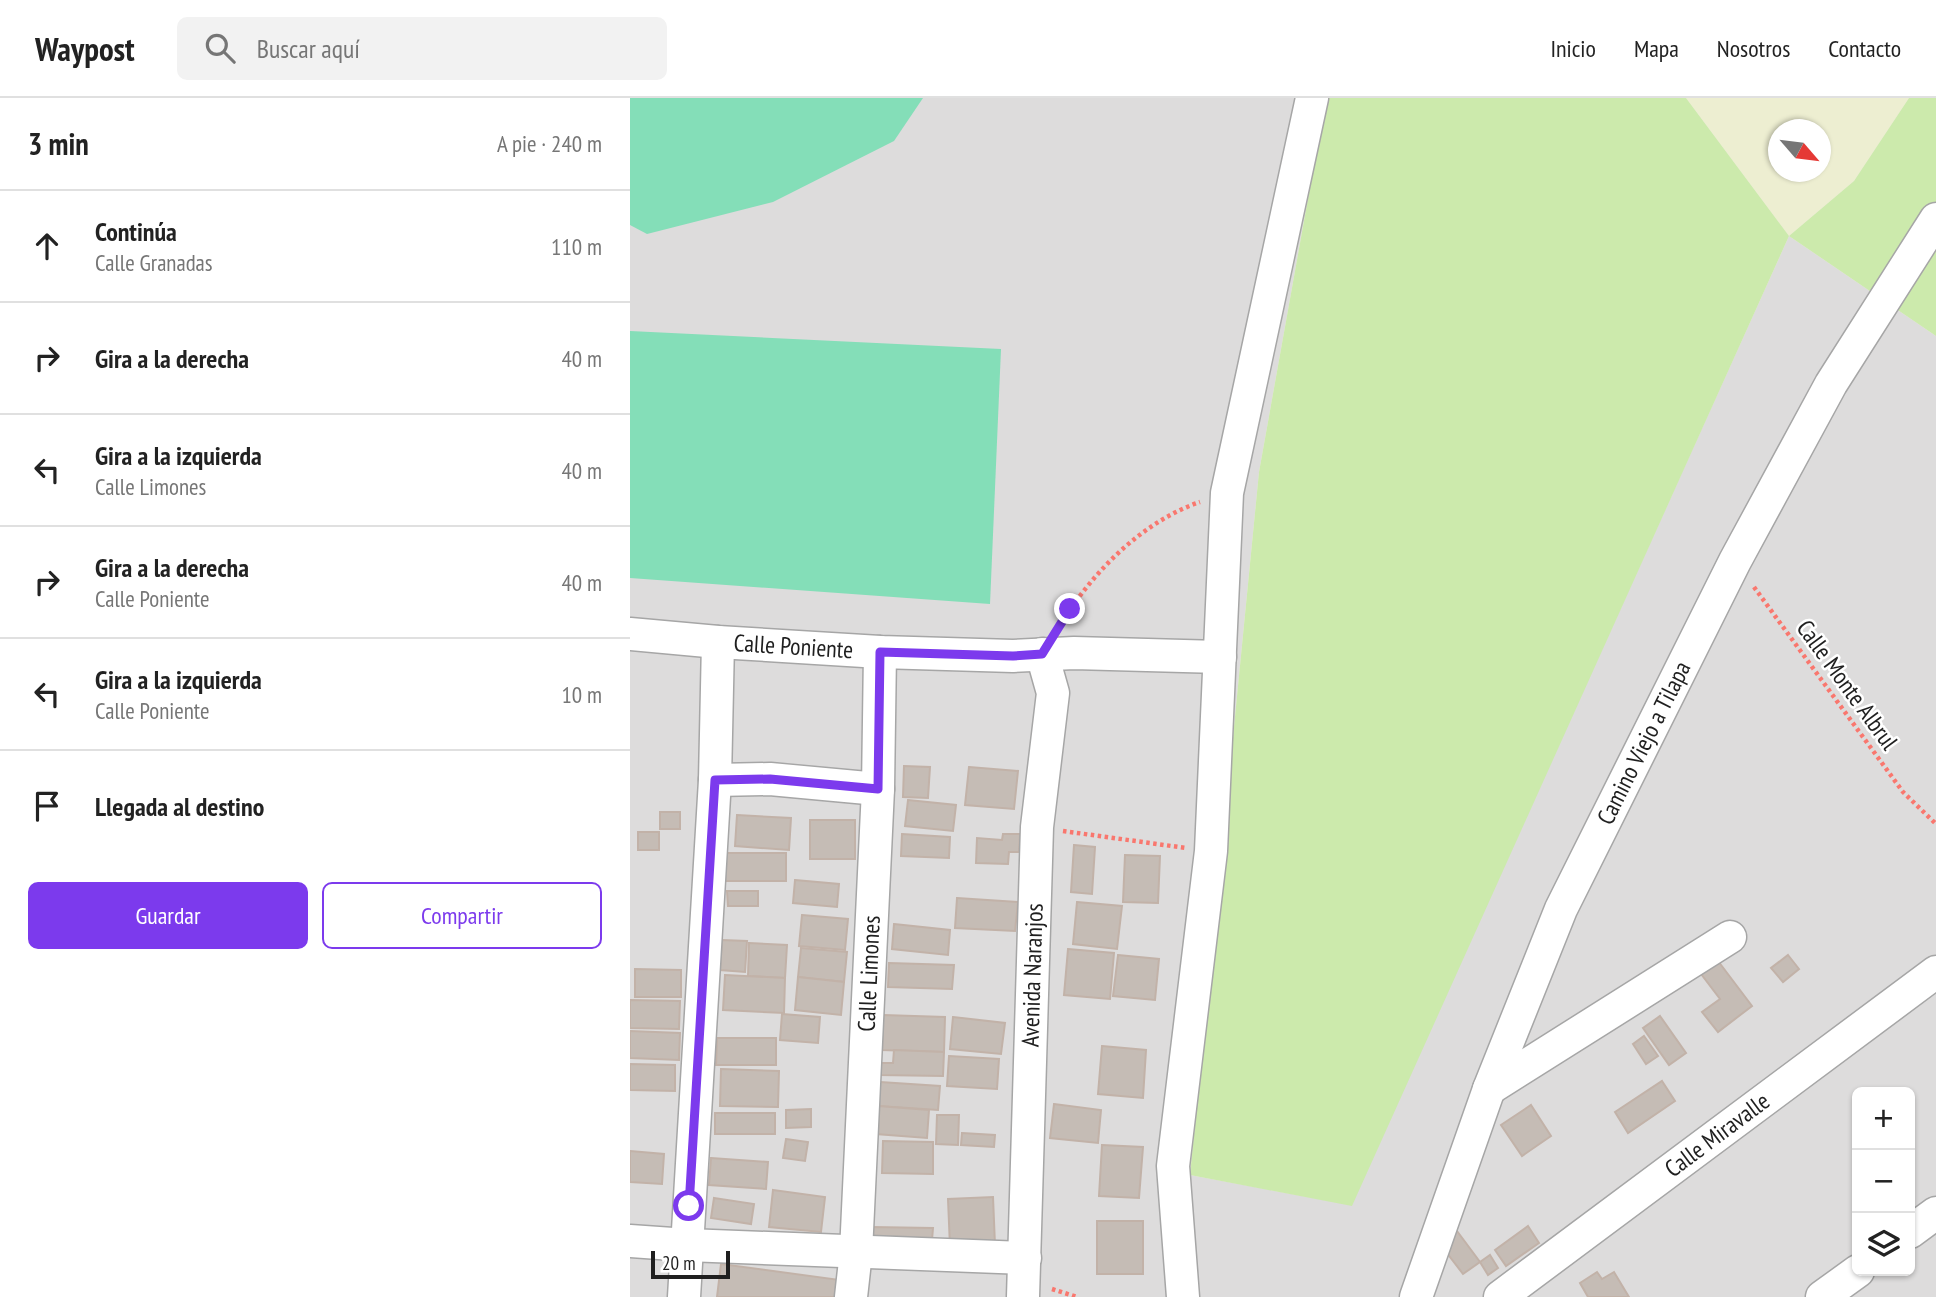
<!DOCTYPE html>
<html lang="es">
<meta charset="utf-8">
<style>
:root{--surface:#fff;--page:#f2f2f2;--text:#222;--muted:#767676;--line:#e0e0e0;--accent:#7c3aed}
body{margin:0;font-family:"PT Sans Narrow",sans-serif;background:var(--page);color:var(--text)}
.controls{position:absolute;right:21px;bottom:21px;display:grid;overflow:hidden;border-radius:10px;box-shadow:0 2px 5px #0004}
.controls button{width:63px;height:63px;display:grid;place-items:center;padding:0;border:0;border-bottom:2px solid var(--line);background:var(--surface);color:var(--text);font:35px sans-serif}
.compass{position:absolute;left:1138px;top:21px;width:63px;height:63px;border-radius:50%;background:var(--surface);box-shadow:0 2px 5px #0004;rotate:118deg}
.scale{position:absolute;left:21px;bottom:18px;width:79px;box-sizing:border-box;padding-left:7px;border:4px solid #1f1f1f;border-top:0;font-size:19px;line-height:24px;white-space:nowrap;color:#1f1f1f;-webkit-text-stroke:5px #fff;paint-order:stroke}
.stop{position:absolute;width:21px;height:21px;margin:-16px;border:5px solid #7c3aed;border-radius:50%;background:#fff}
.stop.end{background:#7c3aed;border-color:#fff;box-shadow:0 2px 7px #0008}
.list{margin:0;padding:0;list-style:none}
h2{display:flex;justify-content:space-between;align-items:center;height:91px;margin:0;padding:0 28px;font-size:30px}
h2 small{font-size:23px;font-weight:400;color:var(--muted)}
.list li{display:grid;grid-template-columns:46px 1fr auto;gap:21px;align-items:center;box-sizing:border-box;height:112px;padding:0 28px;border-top:2px solid var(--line)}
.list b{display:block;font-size:26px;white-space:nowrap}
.list p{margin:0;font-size:23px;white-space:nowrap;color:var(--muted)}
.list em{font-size:23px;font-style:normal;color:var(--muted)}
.actions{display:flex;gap:14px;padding:21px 28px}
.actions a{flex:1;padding:16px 0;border:2px solid var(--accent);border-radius:10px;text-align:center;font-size:24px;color:var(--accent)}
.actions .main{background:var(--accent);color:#fff}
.icon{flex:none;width:38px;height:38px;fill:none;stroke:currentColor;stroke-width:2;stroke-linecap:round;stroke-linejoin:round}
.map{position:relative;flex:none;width:1306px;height:1199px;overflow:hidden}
header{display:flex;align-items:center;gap:42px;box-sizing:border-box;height:98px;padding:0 35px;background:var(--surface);border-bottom:2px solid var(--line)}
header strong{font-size:33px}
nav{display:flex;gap:38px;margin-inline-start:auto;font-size:24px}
.search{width:490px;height:63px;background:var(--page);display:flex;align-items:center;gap:18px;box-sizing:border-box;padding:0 24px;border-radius:10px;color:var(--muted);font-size:26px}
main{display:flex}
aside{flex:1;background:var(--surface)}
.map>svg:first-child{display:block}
.residential{fill:#dddcdc;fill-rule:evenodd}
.farmland{fill:#edeed1;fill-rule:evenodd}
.grass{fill:#cceaac}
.pitch{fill:#84deb8}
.building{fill:#c5bcb5;stroke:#c2b2a8;stroke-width:2}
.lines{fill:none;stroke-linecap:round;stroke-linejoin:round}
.minor-casing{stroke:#a6a6a6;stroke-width:35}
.path{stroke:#f9776e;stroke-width:4.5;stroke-dasharray:3.5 3.5;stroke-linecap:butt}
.minor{stroke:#fff;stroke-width:32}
.route{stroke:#7c3aed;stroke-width:9}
.labels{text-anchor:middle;stroke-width:5;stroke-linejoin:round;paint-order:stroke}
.street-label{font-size:24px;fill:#1f1f1f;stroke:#fff}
</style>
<header>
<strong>Waypost</strong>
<div class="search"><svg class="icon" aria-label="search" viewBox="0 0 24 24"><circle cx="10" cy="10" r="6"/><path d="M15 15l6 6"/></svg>Buscar aquí</div>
<nav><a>Inicio</a><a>Mapa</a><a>Nosotros</a><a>Contacto</a></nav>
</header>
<main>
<aside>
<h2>3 min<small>A pie · 240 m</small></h2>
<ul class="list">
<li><svg class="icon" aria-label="ahead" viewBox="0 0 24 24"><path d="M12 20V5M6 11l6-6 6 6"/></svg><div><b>Continúa</b><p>Calle Granadas</p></div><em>110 m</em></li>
<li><svg class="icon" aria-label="right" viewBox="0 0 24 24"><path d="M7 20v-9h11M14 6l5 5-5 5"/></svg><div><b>Gira a la derecha</b></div><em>40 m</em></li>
<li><svg class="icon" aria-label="left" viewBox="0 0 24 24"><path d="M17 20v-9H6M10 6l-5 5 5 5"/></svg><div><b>Gira a la izquierda</b><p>Calle Limones</p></div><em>40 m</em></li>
<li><svg class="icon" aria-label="right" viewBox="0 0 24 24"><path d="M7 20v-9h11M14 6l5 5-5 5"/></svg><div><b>Gira a la derecha</b><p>Calle Poniente</p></div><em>40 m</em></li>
<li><svg class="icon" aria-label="left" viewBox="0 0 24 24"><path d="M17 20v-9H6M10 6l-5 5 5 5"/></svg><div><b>Gira a la izquierda</b><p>Calle Poniente</p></div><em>10 m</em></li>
<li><svg class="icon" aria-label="arrive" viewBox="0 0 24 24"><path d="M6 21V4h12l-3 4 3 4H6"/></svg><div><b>Llegada al destino</b></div></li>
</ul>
<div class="actions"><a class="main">Guardar</a><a>Compartir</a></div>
</aside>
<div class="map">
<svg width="1306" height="1199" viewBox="0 0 1306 1199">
<rect width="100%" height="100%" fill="#f0ece6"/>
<path class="residential" d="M0 0H696L629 374 560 1077 721 1107 1159 138 1306 238V1199H0ZM1227 994H1280V1173H1227Z"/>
<path class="farmland" d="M1056 0H1279L1224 83 1159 138ZM1148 32H1190V74H1148Z"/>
<polygon class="grass" points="696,0 1056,0 1159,138 1224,83 1279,0 1306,0 1306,238 1159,138 722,1108 560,1077 629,374"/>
<g class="pitch">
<polygon points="0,0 293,0 264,43 143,104 17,136 0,127"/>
<polygon points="0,233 371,251 360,506 0,480"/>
</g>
<g class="building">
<polygon points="274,668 300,669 298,700 273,699"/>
<polygon points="339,669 388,673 384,711 335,707"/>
<polygon points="278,702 326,707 323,733 275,728"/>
<rect x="30" y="714" width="20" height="17"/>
<polygon points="107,717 161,720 159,752 105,748"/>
<rect x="180" y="722" width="45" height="39"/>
<rect x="8" y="734" width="21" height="18"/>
<polygon points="272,736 320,739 319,760 271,758"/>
<polygon points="373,736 390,736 389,754 379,754 378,766 346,765 347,740 372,742"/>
<polygon points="444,747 465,749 462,796 441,794"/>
<rect x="94" y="755" width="62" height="28"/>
<polygon points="495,757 530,758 528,805 493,804"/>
<polygon points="165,782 209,786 207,809 163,805"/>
<polygon points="97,793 128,793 128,808 98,808"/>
<polygon points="327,800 388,804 385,833 325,830"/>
<polygon points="447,804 492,808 487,851 443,846"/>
<polygon points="172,817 218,821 215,852 169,848"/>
<polygon points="264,826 320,832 318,857 262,851"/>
<polygon points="92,842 117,843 115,874 90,872"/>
<polygon points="119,845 157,847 155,880 118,878"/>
<polygon points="171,850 217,854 214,884 168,879"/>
<polygon points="438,851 484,855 480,901 434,897"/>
<polygon points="1082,855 1122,908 1088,934 1072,914 1090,901 1065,868"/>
<polygon points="488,857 529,861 525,902 483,898"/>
<polygon points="1158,857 1169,871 1153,884 1141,870"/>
<polygon points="259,865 324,867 322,891 258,889"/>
<polygon points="5,871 51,872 51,899 5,899"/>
<polygon points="95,877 155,880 154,915 93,912"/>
<polygon points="168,879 214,884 211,917 165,912"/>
<polygon points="0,902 50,903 49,931 0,930"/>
<polygon points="152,916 190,919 188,945 150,942"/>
<polygon points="253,917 315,919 314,954 252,952"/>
<polygon points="1030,918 1056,955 1039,967 1013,930"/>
<polygon points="323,919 375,925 371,956 320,951"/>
<polygon points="0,933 50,935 49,962 0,960"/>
<polygon points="1014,938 1028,958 1016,966 1003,946"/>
<polygon points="87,940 146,940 146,967 86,967"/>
<polygon points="472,948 516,952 513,1000 468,996"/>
<polygon points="264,952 314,954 313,978 249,977 249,965 263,965"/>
<polygon points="319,958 369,961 367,991 317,988"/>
<polygon points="0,966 45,967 45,993 0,992"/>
<polygon points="91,971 149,973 148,1009 90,1008"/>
<polygon points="1032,983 1045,1003 998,1035 985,1014"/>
<polygon points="250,984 310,988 308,1012 248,1008"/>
<polygon points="424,1006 471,1012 468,1045 420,1040"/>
<polygon points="901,1007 921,1038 892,1058 871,1027"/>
<polygon points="248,1008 299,1012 297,1040 246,1036"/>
<polygon points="181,1011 181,1029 156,1030 156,1012"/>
<rect x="85" y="1015" width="60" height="21"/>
<polygon points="307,1017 329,1017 328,1047 306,1046"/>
<polygon points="332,1035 365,1037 364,1049 331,1047"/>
<polygon points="156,1041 178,1044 175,1063 153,1060"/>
<polygon points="253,1043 303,1044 303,1076 252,1075"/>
<polygon points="472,1047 513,1049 509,1100 469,1098"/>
<polygon points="0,1053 34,1056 32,1086 0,1084"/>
<polygon points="81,1060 138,1064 136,1091 79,1087"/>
<polygon points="143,1092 195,1099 191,1134 139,1129"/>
<polygon points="363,1099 365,1147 320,1149 318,1101"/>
<polygon points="84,1100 124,1106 121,1126 81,1120"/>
<rect x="467" y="1123" width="46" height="53"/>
<polygon points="898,1128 909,1145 876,1168 865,1152"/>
<polygon points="241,1129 303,1130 302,1142 241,1141"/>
<polygon points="827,1133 850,1164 833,1176 810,1146"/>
<polygon points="860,1157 868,1170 858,1177 850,1164"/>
<polygon points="91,1166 210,1182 208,1199 87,1199"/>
<polygon points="967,1174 972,1181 984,1174 999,1199 958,1199 950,1185"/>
</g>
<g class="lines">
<defs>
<g id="minor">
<path id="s1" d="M0 536 88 544 250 554 383 558 444 555 590 559"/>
<polyline points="85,682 140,681 248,691"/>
<polyline points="859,991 1100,839"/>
<polyline points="1280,1134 1306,1115"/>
<polyline points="0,1143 57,1147 395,1160"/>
<polyline points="54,1199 85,682 88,544"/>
<path id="s2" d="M221 1199 226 1154 248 691 250 554"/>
<path id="s3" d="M393 1199 407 729 423 595 412 556"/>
<polyline points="553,1199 543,1068 581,753 597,395 682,0"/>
<path id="s4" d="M786 1199 859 991 931 811 1105 463 1201 286 1306 121"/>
<path id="s5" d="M870 1199 1306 874"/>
<polyline points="1192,1199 1228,1173"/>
</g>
</defs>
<use href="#minor" class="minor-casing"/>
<g class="path">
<polyline points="1124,489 1273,694 1306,726"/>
<path d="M430 527C462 475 511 424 570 404"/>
<polyline points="433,733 556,750"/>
<polyline points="422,1191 447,1199"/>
</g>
<use href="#minor" class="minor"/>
</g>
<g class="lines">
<polyline class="route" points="59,1108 85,682 140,681 248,691 250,554 383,558 412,556 440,511"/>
</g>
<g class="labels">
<g class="street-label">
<text dy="8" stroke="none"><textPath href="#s1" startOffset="164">Calle Poniente</textPath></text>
<text transform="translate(1217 587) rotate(54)" y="8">Calle Monte Albrul</text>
<text dy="8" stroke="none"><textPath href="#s4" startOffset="600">Camino Viejo a Tilapa</textPath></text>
<text dy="8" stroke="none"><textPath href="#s2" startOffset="324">Calle Limones</textPath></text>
<text dy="8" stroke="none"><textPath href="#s3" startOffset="322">Avenida Naranjos</textPath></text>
<text dy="8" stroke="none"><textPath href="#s5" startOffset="271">Calle Miravalle</textPath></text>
</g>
</g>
</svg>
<div class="controls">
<button>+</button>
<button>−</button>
<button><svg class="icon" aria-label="layers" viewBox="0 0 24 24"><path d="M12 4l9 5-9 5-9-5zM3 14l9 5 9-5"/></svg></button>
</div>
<svg class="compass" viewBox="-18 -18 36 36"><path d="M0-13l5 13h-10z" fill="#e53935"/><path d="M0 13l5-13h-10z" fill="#767676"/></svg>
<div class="scale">20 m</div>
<div class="stop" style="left:59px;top:1108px"></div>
<div class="stop end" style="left:440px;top:511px"></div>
</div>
</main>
